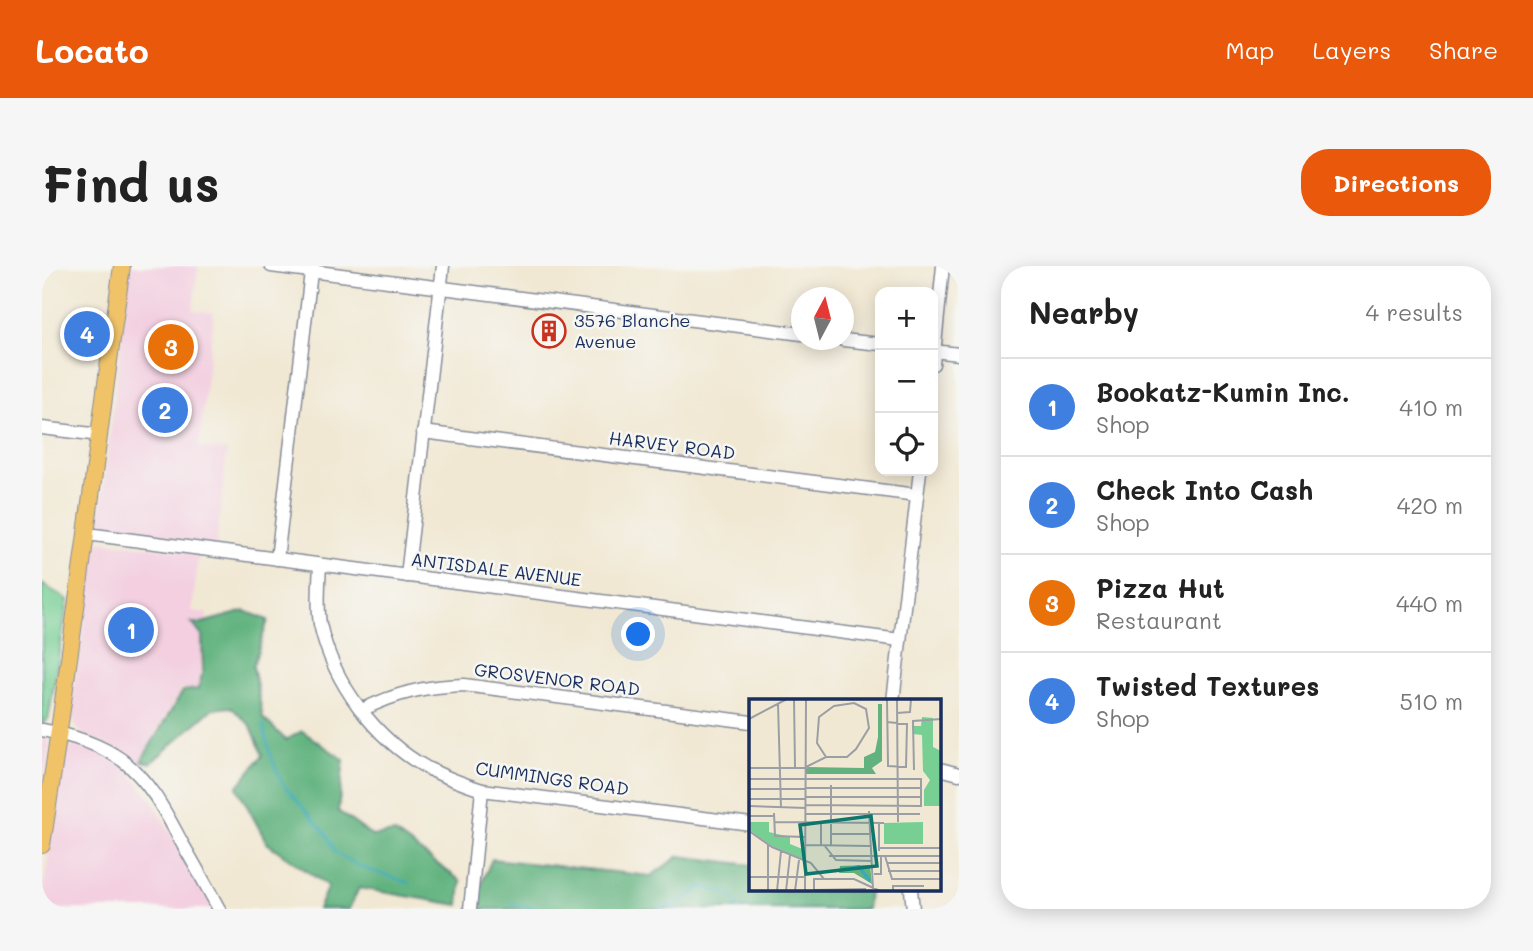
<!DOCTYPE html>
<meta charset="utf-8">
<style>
:root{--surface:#fff;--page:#f6f6f6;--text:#222;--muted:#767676;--line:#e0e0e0;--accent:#ea580c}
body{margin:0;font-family:Mali,sans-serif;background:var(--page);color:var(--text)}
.controls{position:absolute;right:21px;top:21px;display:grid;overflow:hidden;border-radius:14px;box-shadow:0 4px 18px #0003}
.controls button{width:63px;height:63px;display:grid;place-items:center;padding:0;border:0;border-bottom:2px solid var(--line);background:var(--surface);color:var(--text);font:35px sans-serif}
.compass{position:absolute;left:749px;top:21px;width:63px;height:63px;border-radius:50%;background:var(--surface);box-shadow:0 4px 18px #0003;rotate:7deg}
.you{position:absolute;left:597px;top:369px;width:24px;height:24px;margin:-18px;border:5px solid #fff;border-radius:50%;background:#1a73e8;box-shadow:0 0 0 10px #1a73e833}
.badge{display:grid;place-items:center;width:46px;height:46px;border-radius:50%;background:var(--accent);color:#fff;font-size:23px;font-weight:700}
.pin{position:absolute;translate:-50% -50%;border:4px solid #fff;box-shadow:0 2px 7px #0006}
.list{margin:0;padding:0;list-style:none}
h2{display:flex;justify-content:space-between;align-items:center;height:91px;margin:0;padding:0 28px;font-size:30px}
h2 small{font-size:23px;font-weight:400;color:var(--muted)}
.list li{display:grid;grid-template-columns:46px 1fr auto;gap:21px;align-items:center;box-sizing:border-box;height:98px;padding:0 28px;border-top:2px solid var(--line)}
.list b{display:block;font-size:26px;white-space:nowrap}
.list p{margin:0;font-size:23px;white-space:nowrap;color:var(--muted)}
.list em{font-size:23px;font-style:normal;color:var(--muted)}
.icon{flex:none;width:38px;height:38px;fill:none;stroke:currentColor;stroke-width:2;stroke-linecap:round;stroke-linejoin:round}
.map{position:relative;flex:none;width:917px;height:643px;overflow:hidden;border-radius:28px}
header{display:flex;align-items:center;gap:42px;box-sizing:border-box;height:98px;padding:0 35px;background:var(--accent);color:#fff}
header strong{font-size:33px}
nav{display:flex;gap:38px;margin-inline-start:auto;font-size:24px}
.intro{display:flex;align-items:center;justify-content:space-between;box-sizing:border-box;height:168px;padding:0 42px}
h1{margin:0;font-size:49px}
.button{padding:18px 32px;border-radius:28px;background:var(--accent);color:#fff;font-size:24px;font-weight:700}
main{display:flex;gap:42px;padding:0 42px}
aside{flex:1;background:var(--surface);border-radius:28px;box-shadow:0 4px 18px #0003}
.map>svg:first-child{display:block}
.built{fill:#f3cfe0}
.green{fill:#77cf94;stroke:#497f79;stroke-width:2}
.forest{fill:#61b27e;stroke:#3e706e;stroke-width:2}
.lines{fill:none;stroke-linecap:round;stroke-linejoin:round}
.stream{stroke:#39aab6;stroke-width:2.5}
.minor-casing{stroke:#868c98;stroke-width:15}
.major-casing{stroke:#868c98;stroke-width:18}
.minor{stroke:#fff;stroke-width:12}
.major{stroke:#f0c369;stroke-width:16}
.labels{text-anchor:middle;stroke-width:5;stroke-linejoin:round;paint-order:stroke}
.poi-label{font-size:18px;fill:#1b2f5e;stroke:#f6f6f2;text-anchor:start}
.street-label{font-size:18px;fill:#1b2f5e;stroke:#f6f6f2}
.inset-river{fill:none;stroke:#39aab6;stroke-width:3.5}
.inset-road{fill:none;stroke:#9b9ea4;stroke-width:2}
.view{fill:#0f766e;fill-opacity:0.15;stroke:#0f766e;stroke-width:3.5}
.inset-edge{fill:none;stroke:#1b2f5e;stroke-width:3.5}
</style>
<header>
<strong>Locato</strong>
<nav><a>Map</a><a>Layers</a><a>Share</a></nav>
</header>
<div class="intro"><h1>Find us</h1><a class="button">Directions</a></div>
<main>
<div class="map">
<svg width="917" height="643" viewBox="0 0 917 643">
<rect width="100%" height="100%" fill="#f6f6f2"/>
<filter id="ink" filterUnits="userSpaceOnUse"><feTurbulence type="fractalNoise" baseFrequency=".0143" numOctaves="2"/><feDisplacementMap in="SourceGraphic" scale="14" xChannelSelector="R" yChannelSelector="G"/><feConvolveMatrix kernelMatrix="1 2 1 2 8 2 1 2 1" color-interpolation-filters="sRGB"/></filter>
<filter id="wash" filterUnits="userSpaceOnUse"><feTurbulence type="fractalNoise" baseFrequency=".00686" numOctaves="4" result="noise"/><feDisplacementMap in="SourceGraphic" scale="28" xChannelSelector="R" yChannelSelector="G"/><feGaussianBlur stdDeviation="1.57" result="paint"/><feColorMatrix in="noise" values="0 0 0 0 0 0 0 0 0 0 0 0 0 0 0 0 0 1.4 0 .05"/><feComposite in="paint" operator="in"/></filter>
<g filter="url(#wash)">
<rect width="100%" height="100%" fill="#f1e8d3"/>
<g class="built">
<polygon points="88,0 156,0 151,44 172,47 157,181 185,185 174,280 59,264 57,261"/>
<polygon points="60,275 157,287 150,345 165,347 156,424 139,422 94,500 67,480 41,468 34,461 30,451 29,444 54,280"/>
<polygon points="0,470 6,475 7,482 0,529"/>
<polygon points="36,478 49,482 84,503 111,535 171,643 0,643 0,628 22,492 25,482"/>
</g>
<polygon class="green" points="0,318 26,334 7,449 6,453 0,458"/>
<g class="forest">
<polygon points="203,345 226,354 211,400 221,452 244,474 260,465 302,494 296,545 330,570 353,567 419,615 417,639 317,622 307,643 276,643 286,620 225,577 195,521 221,489 209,460 189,441 170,443 109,497 99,495 141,425 156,423 161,405 160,370 150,357 156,358"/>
<polygon points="637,590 709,599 709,624 827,625 825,643 428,643 450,593 609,610"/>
</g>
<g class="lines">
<g class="stream">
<polyline points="221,458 228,488 240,517 285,569 293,586 319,601 367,617"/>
<polyline points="470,637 502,643"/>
<polyline points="617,643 638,637 660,620 689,629 697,643"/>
</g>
</g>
</g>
<g filter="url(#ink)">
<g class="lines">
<defs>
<g id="minor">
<polyline points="229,0 760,68"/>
<polyline points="801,74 838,78"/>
<polyline points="891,85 917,88"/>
<polyline points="891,98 901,0"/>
<polyline points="0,162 58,169"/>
<polyline points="381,166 875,229"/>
<polyline points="45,268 858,374"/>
<polyline points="235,293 269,6"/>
<path d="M278 299C277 318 275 339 278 358 291 417 333 473 385 502 403 511 421 518 440 524L709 558"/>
<polyline points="365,310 401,0"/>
<polyline points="851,435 878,205"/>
<path d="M320 444C354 427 384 420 422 419L709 456"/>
<path d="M0 464C29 469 56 477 80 494 108 515 124 547 140 577 153 599 165 621 177 643"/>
<polyline points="898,503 917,508"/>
<polyline points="869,624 871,643"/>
<polyline points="428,643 440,524"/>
</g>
<path id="major" d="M0 579C30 386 53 193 80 0"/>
</defs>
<use href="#minor" class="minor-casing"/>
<use href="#major" class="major-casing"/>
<use href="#minor" class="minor"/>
<use href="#major" class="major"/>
</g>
</g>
<defs>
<symbol id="building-ring" viewBox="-11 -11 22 22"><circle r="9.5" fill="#f6f6f2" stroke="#c8321e" stroke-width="1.5"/><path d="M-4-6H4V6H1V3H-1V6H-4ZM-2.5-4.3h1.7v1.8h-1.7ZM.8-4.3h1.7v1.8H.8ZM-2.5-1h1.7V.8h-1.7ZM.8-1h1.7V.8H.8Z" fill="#c8321e"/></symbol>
</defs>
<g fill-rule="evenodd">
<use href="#building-ring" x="488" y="46" width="38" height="38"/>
</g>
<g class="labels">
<g class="poi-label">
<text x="532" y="61">3576 Blanche<tspan x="532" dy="21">Avenue</tspan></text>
</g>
<g class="street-label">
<text transform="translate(630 180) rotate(7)" y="6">HARVEY ROAD</text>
<text transform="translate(454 304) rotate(7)" y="6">ANTISDALE AVENUE</text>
<text transform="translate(515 414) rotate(7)" y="6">GROSVENOR ROAD</text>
<text transform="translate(510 513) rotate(8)" y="6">CUMMINGS ROAD</text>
</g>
</g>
<g transform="translate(707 433)">
<rect width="192" height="192" fill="#f1e8d3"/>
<path d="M173 18 184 19V48L192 52V107H175V91L181 81 174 72 173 36 164 35 163 27H172ZM0 123H20V133L41 138V145L56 151V161L23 147 0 131ZM174 123V145H135V124Z" fill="#77cf94"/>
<path d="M129 5H133V62L123 69 127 75H57V68L115 69V58L126 53 129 38ZM121 166 123 185 105 174H90L91 167Z" fill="#61b27e"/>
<path class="inset-river" d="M93 171 110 168 121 182"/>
<path class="inset-road" d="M45 0 46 68M138 0 139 65V67L157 68 158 25 138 23M148 0 149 123M29 5 32 109M148 14 161 13 162 0M0 20 38 0M57 68 77 58H98L107 50 120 29 117 10 105 4 85 7 70 18 68 44 77 58M0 69H60M165 71 164 22 193 20M0 80H172V107L57 106M82 86V146M57 89H172M0 90H57M57 98H172M0 100H57M0 107 57 109M120 112 124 190M25 114 26 137 57 138M57 115H171M0 117H25M26 123 135 124M72 124V146M130 124V152M0 132 23 148 62 164 75 180M82 135H121M57 146 121 147M75 146 87 161 123 162M130 149H193M80 157H193M136 157 143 180H193M139 164H193M139 172H193M125 175H132V157M0 178H56M65 190V180H105L131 192M64 191 117 190M19 192V145M28 192 32 152M37 192 41 156M46 192 50 161M56 192 57 0M144 192V187H175"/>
<path class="view" d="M122 117 128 167 57 175 51 126Z"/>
<rect width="192" height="192" class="inset-edge"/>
</g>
</svg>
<div class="controls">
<button>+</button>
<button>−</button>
<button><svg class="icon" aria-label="locate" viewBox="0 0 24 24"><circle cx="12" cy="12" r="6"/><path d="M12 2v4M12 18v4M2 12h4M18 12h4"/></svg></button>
</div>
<svg class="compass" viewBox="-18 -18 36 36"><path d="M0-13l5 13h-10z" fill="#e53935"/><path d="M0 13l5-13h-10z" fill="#767676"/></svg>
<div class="you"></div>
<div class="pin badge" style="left:89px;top:364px;background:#3f7fe0">1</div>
<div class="pin badge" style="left:123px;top:144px;background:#3f7fe0">2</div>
<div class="pin badge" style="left:129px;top:81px;background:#e8710a">3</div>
<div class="pin badge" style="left:45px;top:68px;background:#3f7fe0">4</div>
</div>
<aside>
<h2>Nearby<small>4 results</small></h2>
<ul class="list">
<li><span class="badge" style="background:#3f7fe0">1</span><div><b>Bookatz-Kumin Inc.</b><p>Shop</p></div><em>410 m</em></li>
<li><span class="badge" style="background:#3f7fe0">2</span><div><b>Check Into Cash</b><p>Shop</p></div><em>420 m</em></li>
<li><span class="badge" style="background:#e8710a">3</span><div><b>Pizza Hut</b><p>Restaurant</p></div><em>440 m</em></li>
<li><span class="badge" style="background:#3f7fe0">4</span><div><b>Twisted Textures</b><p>Shop</p></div><em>510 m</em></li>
</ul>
</aside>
</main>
